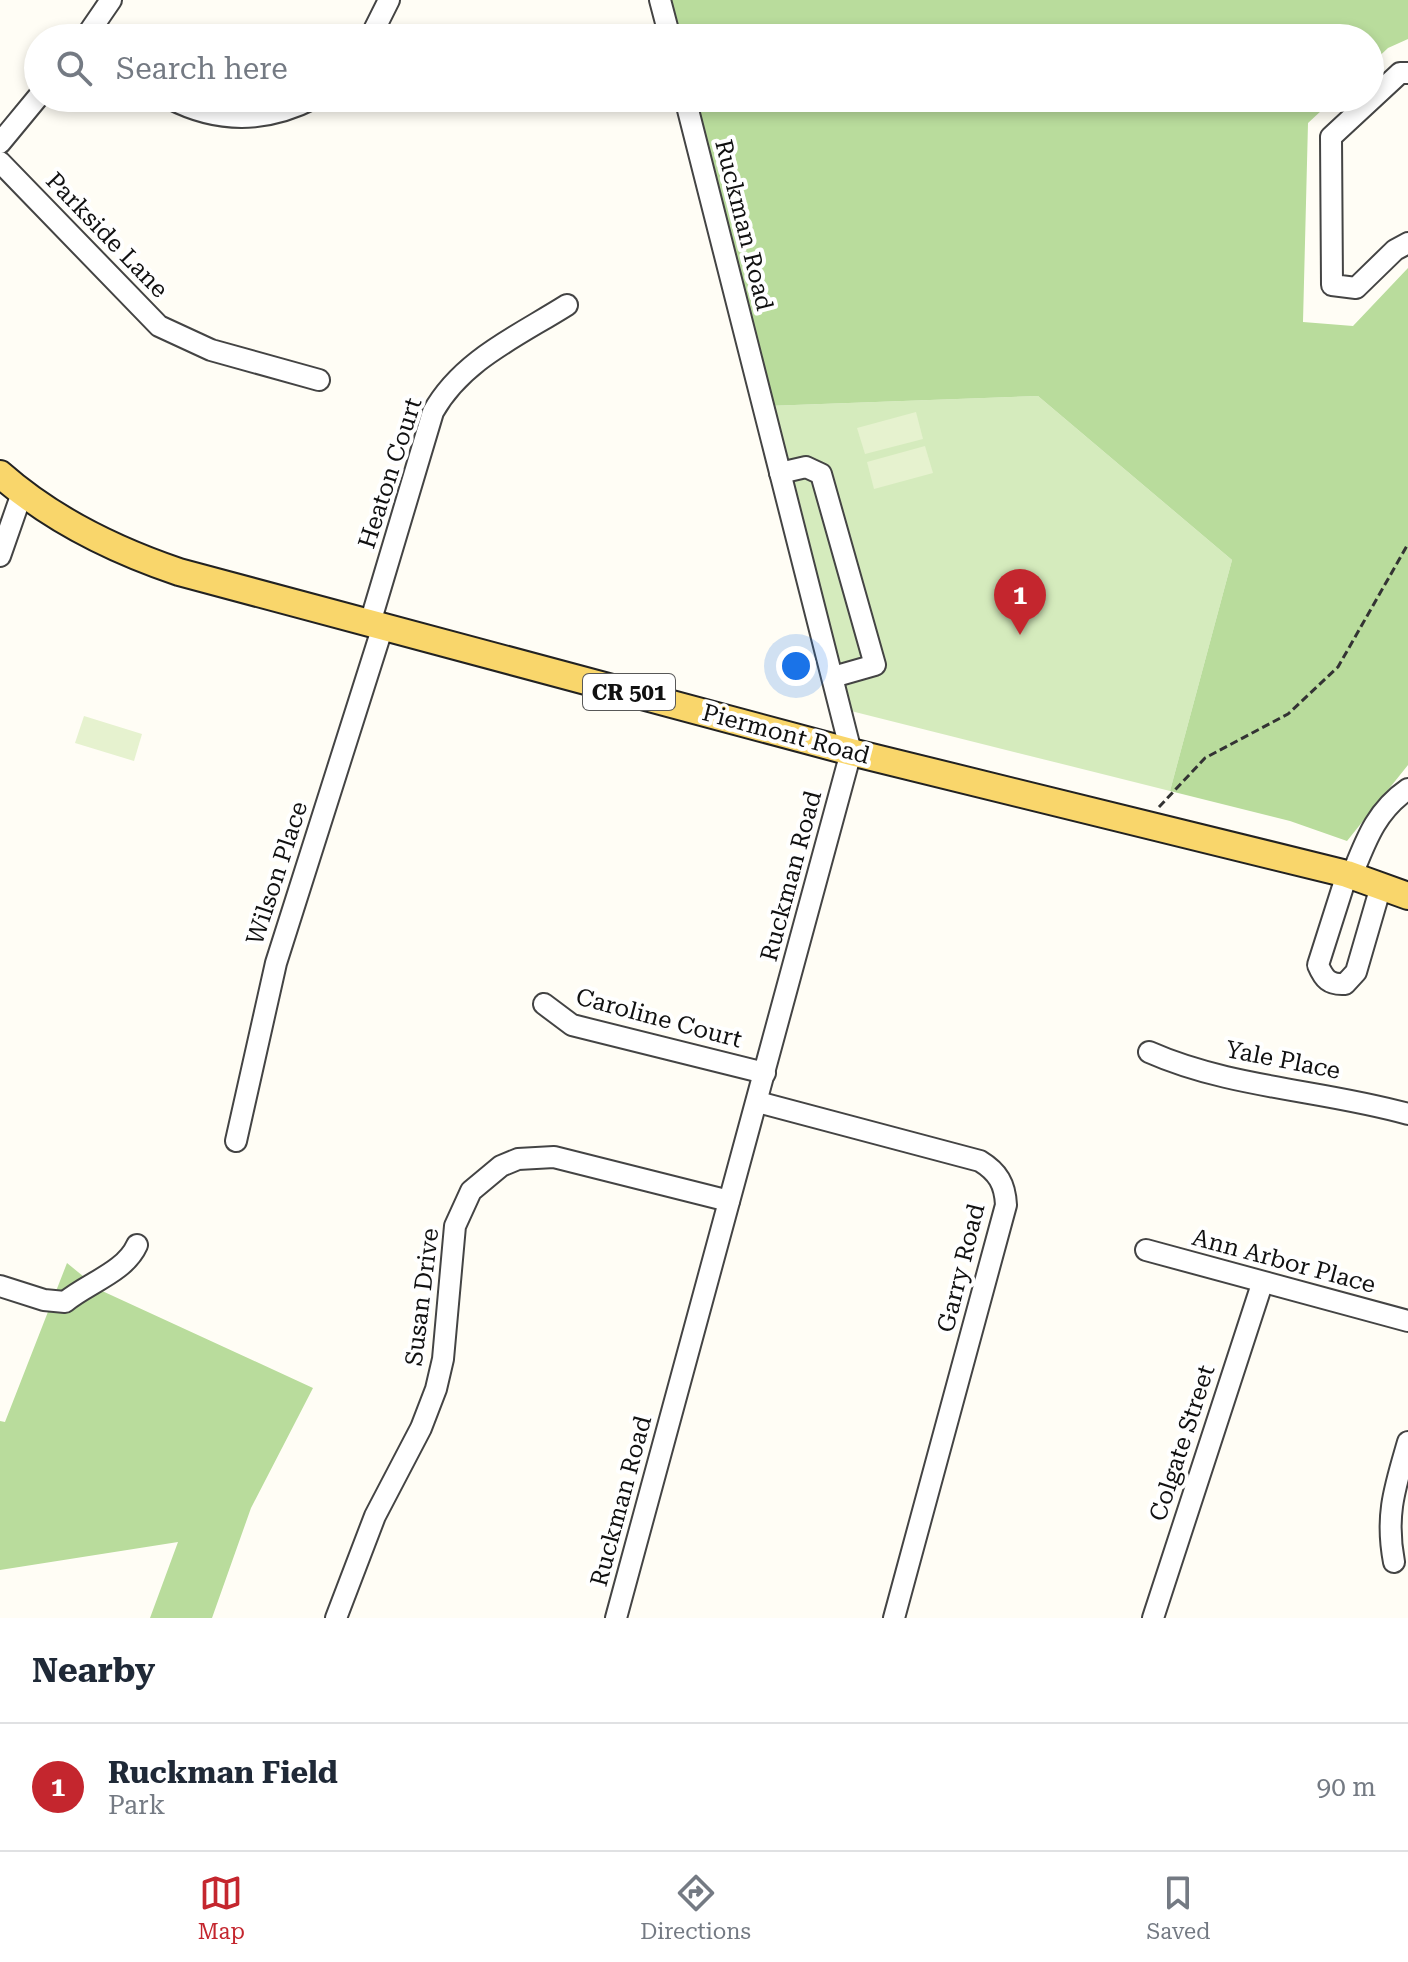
<!DOCTYPE html>
<style>
:root{--surface:#fff;--page:#f6f6f7;--text:#1f2937;--muted:#747a83;--line:#e0e1e3;--accent:#c4262e}
body{margin:0;font-family:"Roboto Serif",serif;background:var(--page);color:var(--text)}
.you{position:absolute;left:796px;top:666px;width:28px;height:28px;margin:-20px;border:6px solid #fff;border-radius:50%;background:#1a73e8;box-shadow:0 0 0 12px #1a73e833}
.badge{display:grid;place-items:center;width:52px;height:52px;border-radius:50%;background:var(--accent);color:#fff;font-size:26px;font-weight:700}
.pin{position:absolute;translate:-50% -66px;filter:drop-shadow(0 2px 4px #0008)}
.pin::after{content:'';position:absolute;top:42px;width:28px;height:24px;background:inherit;clip-path:polygon(0 0,100% 0,50% 100%)}
.list{margin:0;padding:0;list-style:none}
h2{display:flex;justify-content:space-between;align-items:center;height:104px;margin:0;padding:0 32px;font-size:34px}
h2 small{font-size:26px;font-weight:400;color:var(--muted)}
.list li{display:grid;grid-template-columns:52px 1fr auto;gap:24px;align-items:center;box-sizing:border-box;height:128px;padding:0 32px;border-top:2px solid var(--line)}
.list b{display:block;font-size:30px;white-space:nowrap}
.list p{margin:0;font-size:26px;white-space:nowrap;color:var(--muted)}
.list em{font-size:26px;font-style:normal;color:var(--muted)}
.icon{flex:none;width:44px;height:44px;fill:none;stroke:currentColor;stroke-width:2;stroke-linecap:round;stroke-linejoin:round}
.map{position:relative;flex:none;width:1408px;height:1618px;overflow:hidden}
.search{position:absolute;background:var(--surface);box-shadow:0 4px 12px #0003;left:24px;right:24px;top:24px;height:88px;display:flex;align-items:center;gap:20px;box-sizing:border-box;padding:0 28px;border-radius:44px;color:var(--muted);font-size:30px}
.sheet{height:232px;background:var(--surface)}
nav{display:flex;justify-content:space-around;align-items:center;box-sizing:border-box;height:112px;border-top:2px solid var(--line);background:var(--surface);font-size:22px;color:var(--muted)}
nav a{display:grid;justify-items:center;gap:4px}
nav .on{color:var(--accent)}
.map>svg:first-child{display:block}
.green{fill:#d5ebbd}
.forest{fill:#b9dc9c}
.pitch{fill:#e6f2cf}
.lines{fill:none;stroke-linecap:round;stroke-linejoin:round}
.minor-casing{stroke:#444;stroke-width:24}
.major-casing{stroke:#222;stroke-width:30}
.path{stroke:#333;stroke-width:3;stroke-dasharray:8 4;stroke-linecap:butt}
.minor{stroke:#fff;stroke-width:20}
.major{stroke:#f9d66b;stroke-width:26}
.labels{text-anchor:middle;stroke-width:8;stroke-linejoin:round;paint-order:stroke}
.shield{fill:#fff;stroke:#585858;stroke-width:2}
.shield-label{font-size:22px;font-weight:bold;fill:#111}
.street-label{font-size:24px;fill:#111;stroke:#fff}
</style>
<div class="map">
<svg width="1408" height="1618" viewBox="0 0 1408 1618">
<rect width="100%" height="100%" fill="#fffdf5"/>
<polygon class="green" points="1038,396 1232,560 1170,791 847,710 767,406"/>
<g class="forest">
<polygon points="659,0 1408,0 1408,39 1388,48 1370,65 1370,38 669,38"/>
<polygon points="685,98 1335,98 1308,123 1303,322 1353,326 1408,268 1408,765 1347,841 1290,821 1170,791 1232,560 1038,396 767,406"/>
<polygon points="67,1263 100,1290 313,1388 251,1508 212,1618 150,1618 178,1542 0,1570 0,1421 5,1422"/>
</g>
<g class="pitch">
<polygon points="916,412 923,439 865,454 857,428"/>
<polygon points="925,446 933,473 874,489 867,462"/>
<polygon points="84,716 142,734 134,761 75,743"/>
</g>
<g class="lines">
<defs>
<g id="minor">
<polyline points="660,0 670,38"/>
<polyline points="85,38 111,0"/>
<polyline points="370,38 389,0"/>
<polyline points="1408,73 1400,73 1331,137 1332,285 1356,288 1395,250 1408,243"/>
<path d="M169 98C217 123 266 123 314 98"/>
<polyline points="0,143 38,97"/>
<polyline points="0,162 159,326 211,350 319,380"/>
<polyline points="780,473 806,467 821,474 875,665 833,677"/>
<polyline points="0,556 22,493"/>
<path d="M370 623 433 412C462 360 518 336 567 305"/>
<path d="M1347 874 1318 965C1324 979 1329 985 1345 984L1356 972 1381 886"/>
<path d="M1352 875C1366 840 1376 811 1408 789"/>
<polyline points="544,1004 572,1025 765,1073"/>
<path d="M1149 1052C1230 1088 1323 1090 1408 1114"/>
<path d="M758 1102 980 1161C998 1172 1005 1184 1006 1205L894 1618"/>
<polyline points="236,1141 276,963 383,626"/>
<polyline points="1146,1250 1408,1321"/>
<path d="M0 1286 44 1300 65 1302C88 1283 125 1272 137 1245"/>
<path d="M1394 1562C1385 1515 1395 1487 1408 1442"/>
<polyline points="336,1618 375,1516 421,1428 436,1389 443,1359 455,1226 471,1191 501,1166 518,1159 554,1157 729,1201"/>
<polyline points="616,1618 851,752 685,98"/>
<polyline points="1153,1618 1262,1284"/>
</g>
<path id="major" d="M0 474C52 520 114 550 179 572L851 752 1347 874 1408 896"/>
</defs>
<use href="#minor" class="minor-casing"/>
<use href="#major" class="major-casing"/>
<polyline class="path" points="1159,807 1205,758 1288,714 1338,667 1408,544"/>
<use href="#minor" class="minor"/>
<use href="#major" class="major"/>
</g>
<g class="labels">
<rect class="shield" x="583" y="674" width="92" height="36" rx="6"/>
<g class="shield-label">
<text x="629" y="700">CR 501</text>
</g>
<g class="street-label">
<text transform="translate(744 225) rotate(76)" y="8">Ruckman Road</text>
<text transform="translate(107 235) rotate(46)" y="8">Parkside Lane</text>
<text transform="translate(390 473) rotate(-72)" y="8">Heaton Court</text>
<text transform="translate(786 734) rotate(15)" y="8">Piermont Road</text>
<text transform="translate(277 873) rotate(-72)" y="8">Wilson Place</text>
<text transform="translate(791 876) rotate(-75)" y="8">Ruckman Road</text>
<text transform="translate(659 1018) rotate(15)" y="8">Caroline Court</text>
<text transform="translate(1283 1060) rotate(11)" y="8">Yale Place</text>
<text transform="translate(1284 1261) rotate(15)" y="8">Ann Arbor Place</text>
<text transform="translate(961 1268) rotate(-76)" y="8">Garry Road</text>
<text transform="translate(422 1297) rotate(-83)" y="8">Susan Drive</text>
<text transform="translate(1182 1443) rotate(-72)" y="8">Colgate Street</text>
<text transform="translate(621 1501) rotate(-75)" y="8">Ruckman Road</text>
</g>
</g>
</svg>
<div class="you"></div>
<div class="pin badge" style="left:1020px;top:635px">1</div>
<div class="search"><svg class="icon" aria-label="search" viewBox="0 0 24 24"><circle cx="10" cy="10" r="6"/><path d="M15 15l6 6"/></svg>Search here</div>
</div>
<section class="sheet">
<h2>Nearby<small></small></h2>
<ul class="list">
<li><span class="badge">1</span><div><b>Ruckman Field</b><p>Park</p></div><em>90 m</em></li>
</ul>
</section>
<nav>
<a class="on"><svg class="icon" aria-label="map" viewBox="0 0 24 24"><path d="M3 6l6-2 6 2 6-2v14l-6 2-6-2-6 2zM9 4v14M15 6v14"/></svg>Map</a>
<a><svg class="icon" aria-label="directions" viewBox="0 0 24 24"><path d="M12 3l9 9-9 9-9-9zM9 14v-3h6M13 9l2 2-2 2"/></svg>Directions</a>
<a><svg class="icon" aria-label="saved" viewBox="0 0 24 24"><path d="M7 4h10v16l-5-4-5 4z"/></svg>Saved</a>
</nav>
